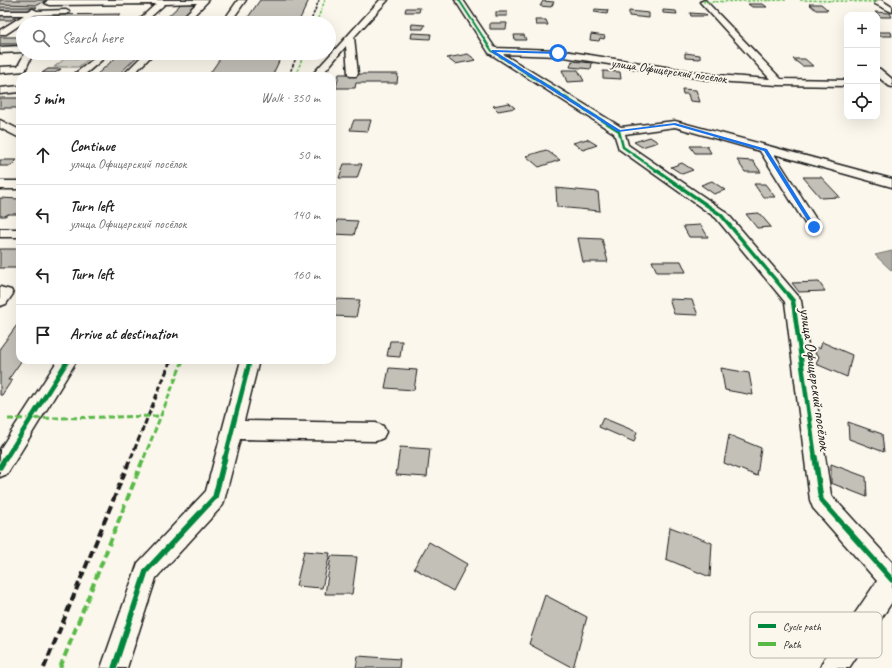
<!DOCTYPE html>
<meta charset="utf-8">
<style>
:root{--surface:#fff;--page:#f2f2f2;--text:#222;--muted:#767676;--line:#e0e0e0}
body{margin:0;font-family:Caveat,sans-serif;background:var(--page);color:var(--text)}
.controls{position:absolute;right:12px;top:12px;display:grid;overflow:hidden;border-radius:8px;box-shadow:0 4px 16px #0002}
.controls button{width:36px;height:36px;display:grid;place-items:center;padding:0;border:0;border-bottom:1px solid var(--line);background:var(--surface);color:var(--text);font:20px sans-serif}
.stop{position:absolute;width:12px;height:12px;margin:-9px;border:3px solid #1a73e8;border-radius:50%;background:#fff}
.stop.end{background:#1a73e8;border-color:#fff;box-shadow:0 1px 4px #0008}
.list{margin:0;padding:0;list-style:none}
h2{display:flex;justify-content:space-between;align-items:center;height:52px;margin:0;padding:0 16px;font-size:17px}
h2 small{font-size:13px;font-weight:400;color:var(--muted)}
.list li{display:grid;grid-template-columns:26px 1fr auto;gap:12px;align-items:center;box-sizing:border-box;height:60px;padding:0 16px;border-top:1px solid var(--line)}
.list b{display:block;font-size:15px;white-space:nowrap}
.list p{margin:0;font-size:13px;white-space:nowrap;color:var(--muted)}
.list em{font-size:13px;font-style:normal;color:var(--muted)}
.icon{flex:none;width:22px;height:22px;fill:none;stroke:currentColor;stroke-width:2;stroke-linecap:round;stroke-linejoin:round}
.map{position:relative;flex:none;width:892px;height:668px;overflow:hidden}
.search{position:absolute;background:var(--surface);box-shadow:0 4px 16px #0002;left:16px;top:16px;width:320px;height:44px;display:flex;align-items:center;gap:10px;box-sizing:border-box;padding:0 14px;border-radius:22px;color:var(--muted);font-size:15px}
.panel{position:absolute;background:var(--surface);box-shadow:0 4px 16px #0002;left:16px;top:72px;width:320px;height:292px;border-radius:12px}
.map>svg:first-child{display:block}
.built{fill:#eae6dc}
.green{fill:#dad7ce;stroke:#7b7a75}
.water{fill:#afaca5;stroke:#74726e}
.building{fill:#c3c0b8;stroke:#1c1c1c}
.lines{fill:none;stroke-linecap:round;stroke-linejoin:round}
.minor-casing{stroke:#1c1c1c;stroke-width:3}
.minor{fill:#fbf7ec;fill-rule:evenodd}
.rail-far3{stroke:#1c1c1c;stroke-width:1.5;stroke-dasharray:3 1.5;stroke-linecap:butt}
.rail-far2{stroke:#1c1c1c;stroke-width:2;stroke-dasharray:4 2;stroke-linecap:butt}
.rail-far1{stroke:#1c1c1c;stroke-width:3;stroke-dasharray:6 3;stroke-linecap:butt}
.rail{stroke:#1c1c1c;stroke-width:4;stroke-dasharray:8 4;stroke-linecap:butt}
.quiet-far3{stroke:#58b947;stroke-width:1.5;stroke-dasharray:3 1.5;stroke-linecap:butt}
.quiet-far2{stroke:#58b947;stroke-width:2;stroke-dasharray:4 2;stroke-linecap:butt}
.quiet-far1{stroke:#58b947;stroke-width:3;stroke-dasharray:6 3;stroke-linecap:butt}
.quiet{stroke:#58b947;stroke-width:4;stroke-dasharray:8 4;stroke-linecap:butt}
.cycleway-far4-casing{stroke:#fbf7ec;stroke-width:3}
.cycleway-far3-casing{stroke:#fbf7ec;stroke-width:4}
.cycleway-far2-casing{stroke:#fbf7ec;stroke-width:5.5}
.cycleway-far1-casing{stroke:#fbf7ec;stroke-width:7}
.cycleway-casing{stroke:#fbf7ec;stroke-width:8}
.cycleway-far4{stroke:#00873e;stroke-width:2}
.cycleway-far3{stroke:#00873e;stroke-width:2.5}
.cycleway-far2{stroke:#00873e;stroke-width:3.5}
.cycleway-far1{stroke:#00873e;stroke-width:4.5}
.cycleway{stroke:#00873e;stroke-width:5.5}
.route{fill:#1a73e8}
.labels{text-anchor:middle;stroke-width:4;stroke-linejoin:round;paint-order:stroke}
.far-street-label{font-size:13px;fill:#1c1c1c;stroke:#fbf7ec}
.street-label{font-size:16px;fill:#1c1c1c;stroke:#fbf7ec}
.key{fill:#fbf7ec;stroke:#b8b5ae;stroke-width:1}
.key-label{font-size:11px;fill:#1c1c1c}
</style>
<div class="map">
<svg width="892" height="668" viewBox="0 0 892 668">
<rect width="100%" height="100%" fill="#fbf7ec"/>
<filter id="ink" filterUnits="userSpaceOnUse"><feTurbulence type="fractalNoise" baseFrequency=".025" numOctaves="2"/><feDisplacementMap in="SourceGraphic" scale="8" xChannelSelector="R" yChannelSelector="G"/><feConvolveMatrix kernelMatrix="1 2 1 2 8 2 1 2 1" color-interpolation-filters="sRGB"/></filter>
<g filter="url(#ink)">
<polygon class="built" points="0,0 55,0 16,25 0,25"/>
<polygon class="green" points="66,58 89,59 78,67 54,67"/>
<polygon class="water" points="892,251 892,271 875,255"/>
<g class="building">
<polygon points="0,0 46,0 38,5 0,4"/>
<polygon points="260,0 309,0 298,23 244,23"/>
<polygon points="543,1 554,2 551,7 540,6"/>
<polygon points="182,3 197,3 177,23 161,23"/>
<polygon points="748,4 763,4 767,7 752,7"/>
<polygon points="809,4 821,4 828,10 816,10"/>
<polygon points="0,7 37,7 29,12 0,12"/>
<polygon points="406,8 420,8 419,12 405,12"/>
<polygon points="595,9 608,10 607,14 594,12"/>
<polygon points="663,10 676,11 677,14 663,13"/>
<polygon points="629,11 649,13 649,18 629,16"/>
<rect x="496" y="12" width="11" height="4"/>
<polygon points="875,12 890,13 892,17 881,17"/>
<polygon points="690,13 705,14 707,16 691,16"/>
<polygon points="121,14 114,20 33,21 42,15"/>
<polygon points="0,15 19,15 11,20 0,20"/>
<polygon points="535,20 546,20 548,25 536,25"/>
<polygon points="490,23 507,23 506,29 490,29"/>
<polygon points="412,24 425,25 423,29 411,29"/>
<polygon points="877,32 891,32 892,36 877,36"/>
<polygon points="412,33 431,34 430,39 411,38"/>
<polygon points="591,34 605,36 604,39 600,38 599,41 590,40"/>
<polygon points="514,35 524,35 526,40 515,40"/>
<polygon points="0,37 23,37 23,42 20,44 0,44"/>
<polygon points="121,53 141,53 117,76 95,76"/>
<polygon points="224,53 283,53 272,76 208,76"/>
<polygon points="685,53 700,55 700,59 685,58"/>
<polygon points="468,54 476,60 455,64 447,58"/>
<polygon points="793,59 805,59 813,66 802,66"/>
<polygon points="572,61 592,63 591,69 570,67"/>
<polygon points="48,69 61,69 55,73 42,73"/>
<polygon points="562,70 578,70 584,81 567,82"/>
<polygon points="603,71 620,72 621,79 603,78"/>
<polygon points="339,74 398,74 397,83 356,83 355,88 336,88"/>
<polygon points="682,89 696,90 700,102 690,101 688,94 683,94"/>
<rect x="0" y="98" width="20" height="10"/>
<polygon points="509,103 515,108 498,111 493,106"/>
<polygon points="354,120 371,120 368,131 350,130"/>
<polygon points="650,137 658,142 642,147 634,142"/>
<polygon points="587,139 597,145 583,150 573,143"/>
<polygon points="690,146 707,146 711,153 695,153"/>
<polygon points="546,150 560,160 539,167 526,156"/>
<polygon points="0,160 17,160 11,166 0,166"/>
<polygon points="737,160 753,161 761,172 745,172"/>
<polygon points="682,163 693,170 682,174 671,167"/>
<polygon points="344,164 362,164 357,178 339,178"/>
<polygon points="803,177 821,177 840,197 821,198"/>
<polygon points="712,181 725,190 714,194 701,185"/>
<polygon points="754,184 765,184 775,197 763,197"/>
<polygon points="556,188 598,192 600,211 557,207"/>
<polygon points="0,198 20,199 20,214 8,214 5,216 0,216"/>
<polygon points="759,213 771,227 757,228 746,214"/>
<polygon points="337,220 358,221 354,235 332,234"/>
<polygon points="701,225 708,237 689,237 683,226"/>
<polygon points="578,238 602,239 608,262 583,262"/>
<polygon points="20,245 20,268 0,268 0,249 16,249"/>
<polygon points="652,261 681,261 686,272 657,272"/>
<polygon points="819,282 825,291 799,292 792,283"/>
<polygon points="334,299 360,300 356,317 332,316"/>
<polygon points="669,299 692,300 698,315 674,314"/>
<polygon points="20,321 20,360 22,360 8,380 12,380 2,395 0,395 0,348"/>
<polygon points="390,341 402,341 400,357 387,356"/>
<polygon points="822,342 852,355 847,377 816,364 819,356 815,354 817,347 820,349"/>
<polygon points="389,368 417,370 414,390 385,388"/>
<polygon points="721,368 749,373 753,395 725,390"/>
<polygon points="603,418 637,432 634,442 599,427"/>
<polygon points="848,422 882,434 884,452 849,439"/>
<polygon points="729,435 761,448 757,476 724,463"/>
<polygon points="400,447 430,449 427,477 396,475"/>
<polygon points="831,464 866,477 867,497 831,483"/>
<polygon points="670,527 712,543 710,577 666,559"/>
<polygon points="429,542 467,564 453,591 414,568"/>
<polygon points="304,551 330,553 322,588 296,586"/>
<polygon points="331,556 357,557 352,594 325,594"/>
<polygon points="545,595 587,617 573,668 529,644"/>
<polygon points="358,656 400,659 399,668 356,668"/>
</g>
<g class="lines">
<defs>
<g id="minor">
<polygon points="48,0 207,0 208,1 186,23 177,23 197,3 165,4 144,23 135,23 156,4 49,5 45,3"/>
<polygon points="238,0 246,0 230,23 222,23"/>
<polygon points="380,0 388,0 354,37 358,74 356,76 350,76 348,74 346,46 321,76 311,76"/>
<polygon points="455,0 463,0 495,48 558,50 716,75 770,79 700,2 705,0 781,79 847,80 847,86 778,85 716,81 558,56 503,54 621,127 675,121 892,179 892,187 774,154 821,227 819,230 814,231 809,230 760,151 675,127 625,134 628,145 726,212 799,297 801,301 831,495 892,562 892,602 849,668 820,668 824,659 877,581 813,508 810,500 785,302 716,218 619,149 614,133 489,53"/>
<polygon points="875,0 881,0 892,7 892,12 875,4"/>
<polygon points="33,9 37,11 66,10 70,12 66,14 35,15 6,34 0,34 0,30 24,15 0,15 0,11 28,11"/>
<polygon points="23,46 23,52 0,53 0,47"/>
<polygon points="25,53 33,53 25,71 0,73 0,67 18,66"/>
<polygon points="101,53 110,53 83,76 72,76"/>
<polygon points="145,53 154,53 132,76 122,76"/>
<polygon points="877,68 880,69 892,79 892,87 889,86 877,76"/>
<polygon points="20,86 20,92 0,94 0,88"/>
<polygon points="0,120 20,130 20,138 0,128"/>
<rect x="0" y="181" width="20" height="8"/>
<rect x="0" y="229" width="20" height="8"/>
<polygon points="0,287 11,290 13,294 6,304 0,306"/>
<polygon points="58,360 77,360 7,474 0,477 0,449"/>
<polygon points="241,360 259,360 244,421 376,423 383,426 386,432 383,438 376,441 240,439 223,505 156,578 127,668 101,668 138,563 206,491"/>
</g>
</defs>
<use href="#minor" class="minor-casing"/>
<use href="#minor" class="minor"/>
<g class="rail-far3">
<polyline points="310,23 319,0"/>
<polyline points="289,75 298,53"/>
</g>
<polyline class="rail-far2" points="288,76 289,74"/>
<polyline class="rail-far1" points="131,458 171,360"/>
<polyline class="rail" points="44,668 131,457"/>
<g class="quiet-far3">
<polyline points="704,0 704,2 786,0"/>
<polyline points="800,0 878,2"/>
<polyline points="316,23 325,0"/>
<polyline points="296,75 304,53"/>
</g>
<polyline class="quiet-far2" points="295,76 296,74"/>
<g class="quiet-far1">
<polyline points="8,419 161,416"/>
<polyline points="144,458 183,360"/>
</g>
<polyline class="quiet" points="60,668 144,457"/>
<defs>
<polyline id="cycleway-far4" points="459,0 492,51 529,75"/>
<polyline id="cycleway-far3" points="528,74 619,131 623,147 657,171"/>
<polyline id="cycleway-far2" points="656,170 721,215 789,296"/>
<g id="cycleway-far1">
<polyline points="788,295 793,301 815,458"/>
<polyline points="6,458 68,360"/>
<polyline points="225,458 250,360"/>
</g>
<g id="cycleway">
<polyline points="815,457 821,500 892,580"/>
<polyline points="0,467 6,457"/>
<polyline points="114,668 146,571 215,497 225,457"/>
</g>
</defs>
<use href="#cycleway-far4" class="cycleway-far4-casing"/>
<use href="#cycleway-far3" class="cycleway-far3-casing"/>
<use href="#cycleway-far2" class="cycleway-far2-casing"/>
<use href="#cycleway-far1" class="cycleway-far1-casing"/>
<use href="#cycleway" class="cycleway-casing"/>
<use href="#cycleway-far4" class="cycleway-far4"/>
<use href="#cycleway-far3" class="cycleway-far3"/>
<use href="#cycleway-far2" class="cycleway-far2"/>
<use href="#cycleway-far1" class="cycleway-far1"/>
<use href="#cycleway" class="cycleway"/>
</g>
</g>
<polygon class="route" points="492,50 559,52 558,54 496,52 620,130 675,123 767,149 816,227 812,228 764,151 674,125 618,132 491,52"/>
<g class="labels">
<g class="far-street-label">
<text transform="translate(669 70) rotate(8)" y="5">улица Офицерский посёлок</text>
</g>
<g class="street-label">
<text transform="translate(816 379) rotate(82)" y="6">улица Офицерский посёлок</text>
</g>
</g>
<rect x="750" y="612" width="132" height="46" rx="6" class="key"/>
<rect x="758" y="624" width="18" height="4" fill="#00873e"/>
<rect x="758" y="642" width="18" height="4" fill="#58b947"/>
<g class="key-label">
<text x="783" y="630">Cycle path</text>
<text x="783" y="648">Path</text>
</g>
</svg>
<div class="controls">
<button>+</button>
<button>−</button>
<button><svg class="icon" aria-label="locate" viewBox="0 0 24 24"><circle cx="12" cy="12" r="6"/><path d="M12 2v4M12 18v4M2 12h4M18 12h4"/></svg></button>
</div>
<div class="stop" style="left:558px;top:53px"></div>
<div class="stop end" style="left:814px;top:227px"></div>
<div class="search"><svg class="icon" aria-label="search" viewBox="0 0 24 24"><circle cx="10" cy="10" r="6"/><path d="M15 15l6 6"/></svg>Search here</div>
<section class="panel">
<h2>5 min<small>Walk · 350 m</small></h2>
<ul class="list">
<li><svg class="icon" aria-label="ahead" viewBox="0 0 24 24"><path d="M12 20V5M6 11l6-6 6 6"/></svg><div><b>Continue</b><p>улица Офицерский посёлок</p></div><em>50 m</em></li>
<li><svg class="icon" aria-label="left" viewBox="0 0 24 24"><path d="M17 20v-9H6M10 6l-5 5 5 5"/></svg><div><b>Turn left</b><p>улица Офицерский посёлок</p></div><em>140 m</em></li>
<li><svg class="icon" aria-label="left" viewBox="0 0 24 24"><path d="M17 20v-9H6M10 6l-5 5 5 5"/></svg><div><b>Turn left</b></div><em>160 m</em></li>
<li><svg class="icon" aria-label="arrive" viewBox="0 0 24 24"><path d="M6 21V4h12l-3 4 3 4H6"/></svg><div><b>Arrive at destination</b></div></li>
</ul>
</section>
</div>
